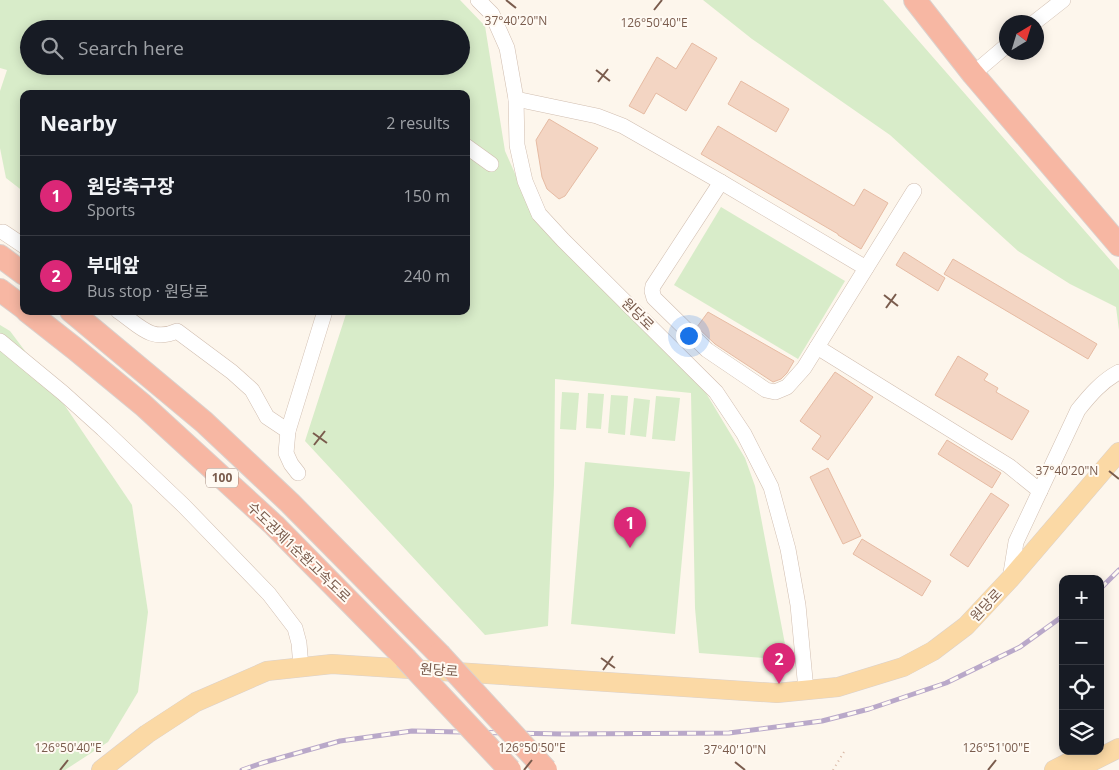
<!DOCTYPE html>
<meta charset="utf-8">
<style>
:root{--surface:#171b24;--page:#20242c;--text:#f1f3f6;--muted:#9ea1a6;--line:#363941;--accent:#db2777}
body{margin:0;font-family:"Open Sans","Noto Sans KR",sans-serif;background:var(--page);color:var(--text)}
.controls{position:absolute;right:15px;bottom:15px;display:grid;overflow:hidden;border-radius:10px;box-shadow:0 2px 12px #0003}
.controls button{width:45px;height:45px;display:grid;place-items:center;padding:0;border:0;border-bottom:1px solid var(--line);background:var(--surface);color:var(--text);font:25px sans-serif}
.compass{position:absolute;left:999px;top:15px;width:45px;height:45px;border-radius:50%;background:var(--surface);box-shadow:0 2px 12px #0003;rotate:38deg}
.you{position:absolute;left:688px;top:335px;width:18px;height:18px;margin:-12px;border:4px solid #fff;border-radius:50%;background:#1a73e8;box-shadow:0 0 0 8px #1a73e833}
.badge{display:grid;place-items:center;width:32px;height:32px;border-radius:50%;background:var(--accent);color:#fff;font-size:16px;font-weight:700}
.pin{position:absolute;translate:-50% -41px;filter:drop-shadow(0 1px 2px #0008)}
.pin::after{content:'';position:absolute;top:26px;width:18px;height:15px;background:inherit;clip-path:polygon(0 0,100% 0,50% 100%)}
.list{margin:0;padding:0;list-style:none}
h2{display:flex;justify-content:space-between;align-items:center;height:65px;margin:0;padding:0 20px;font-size:21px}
h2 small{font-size:16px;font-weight:400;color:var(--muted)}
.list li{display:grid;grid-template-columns:32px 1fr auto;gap:15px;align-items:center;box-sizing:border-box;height:80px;padding:0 20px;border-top:1px solid var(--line)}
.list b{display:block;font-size:19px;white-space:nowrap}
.list p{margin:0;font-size:16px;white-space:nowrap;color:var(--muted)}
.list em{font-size:16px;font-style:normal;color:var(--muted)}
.icon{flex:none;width:28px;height:28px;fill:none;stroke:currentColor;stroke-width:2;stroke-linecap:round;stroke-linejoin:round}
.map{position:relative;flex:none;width:1119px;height:770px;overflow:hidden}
.search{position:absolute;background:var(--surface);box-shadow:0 2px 12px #0003;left:20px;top:20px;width:450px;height:55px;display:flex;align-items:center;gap:12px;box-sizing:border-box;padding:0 18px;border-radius:28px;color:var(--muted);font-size:19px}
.panel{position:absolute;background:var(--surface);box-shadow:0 2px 12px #0003;left:20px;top:90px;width:450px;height:225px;border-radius:10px}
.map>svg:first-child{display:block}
.green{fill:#d8ecc9;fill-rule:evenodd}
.building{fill:#f3d5c3;stroke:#e6bba3}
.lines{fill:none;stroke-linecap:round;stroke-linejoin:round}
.minor-casing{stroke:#d1beb0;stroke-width:16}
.major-casing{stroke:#dad1cd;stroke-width:20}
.highway-casing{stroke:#dad1cd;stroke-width:24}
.path{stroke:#d9b8a5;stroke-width:2;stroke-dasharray:1 4;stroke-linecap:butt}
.minor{stroke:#fff;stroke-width:15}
.major{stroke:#fbd9a5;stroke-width:19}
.highway{stroke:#f7b7a3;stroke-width:22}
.rail-casing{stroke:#b9a8c9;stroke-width:5}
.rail{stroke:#fffaf3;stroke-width:3;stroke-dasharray:9;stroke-linecap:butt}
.highway-bridge-casing{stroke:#dad1cd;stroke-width:24;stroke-linecap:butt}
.highway-bridge{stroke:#f7b7a3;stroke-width:22}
.ticks{fill:none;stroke:#7a5c4d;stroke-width:2}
.labels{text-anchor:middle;stroke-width:4;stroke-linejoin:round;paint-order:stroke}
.shield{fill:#fffaf3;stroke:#a28b7f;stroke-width:1}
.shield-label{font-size:12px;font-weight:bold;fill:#7a5c4d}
.street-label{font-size:14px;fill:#7a5c4d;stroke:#fffaf3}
.ticks-label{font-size:12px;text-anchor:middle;fill:#7a5c4d;stroke:#fffaf3;stroke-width:4;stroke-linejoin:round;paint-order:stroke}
</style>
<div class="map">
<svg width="1119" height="770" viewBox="0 0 1119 770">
<rect width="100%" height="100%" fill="#fdf6ec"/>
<g class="green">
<path d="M0 0H460L485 26 505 151 537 223 666 349 706 393 745 458 755 486 788 660 699 653 695 608 691 393 555 379 554 485 548 626 485 635 305 441 347 311H466V94H24V192L6 178 0 148V91L7 70 0 68ZM29 29H461V66H29Z"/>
<polygon points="703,0 883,0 1119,270 1119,330 1116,307 1070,284 1018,251 890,135 752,39"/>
<polygon points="721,207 845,281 798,359 674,285"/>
<polygon points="0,325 10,331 55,391 132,505 148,612 138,692 108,742 65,770 0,770"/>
<polygon points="562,392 579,393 576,430 560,429"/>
<polygon points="588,393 604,394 601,429 586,428"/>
<polygon points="611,395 628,396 625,435 608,433"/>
<polygon points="656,396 680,398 675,441 652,439"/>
<polygon points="634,398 650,400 646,437 630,435"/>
<polygon points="585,462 690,472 675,634 571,624"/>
</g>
<g class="building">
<polygon points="692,43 717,58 686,111 656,93 644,114 629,106 657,57 676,69"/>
<polygon points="741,81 789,109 776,132 728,104"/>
<polygon points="549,119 598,148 565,196 559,199 547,189 542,177 536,140"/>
<polygon points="718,126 854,206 864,189 888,203 861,249 838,235 838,234 701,154"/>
<polygon points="904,252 945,278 938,291 896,265"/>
<polygon points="953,259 1097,344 1088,359 944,274"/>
<polygon points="708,312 794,361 787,373 781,379 773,382 715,344 697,327"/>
<polygon points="958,356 988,374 984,380 998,388 996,392 1029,411 1012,440 935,395"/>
<polygon points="835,372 873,397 828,460 812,449 821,436 800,421"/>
<polygon points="947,440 1001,473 992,488 938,454"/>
<polygon points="828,468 861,536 843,544 810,477"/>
<polygon points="991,493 1009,505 968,567 950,555"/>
<polygon points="862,539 931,581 922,596 853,554"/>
</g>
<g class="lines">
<defs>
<g id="minor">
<polyline points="478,0 492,14 507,48 516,99 517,145 525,181 539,214 563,240 716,392 744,434 771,487 788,549 798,605 806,690"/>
<polyline points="1035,22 1063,0"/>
<polyline points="973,74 1006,46"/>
<polyline points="516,99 597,116 623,126 721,182 866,268"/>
<polyline points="466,146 491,164"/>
<polyline points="721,182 653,286 652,291 654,298 707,350 766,390 775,392 787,387 804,368 914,191"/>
<polyline points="3,232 24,246"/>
<path d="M118 311C139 325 151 343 177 331L232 372 252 390 267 417 288 431"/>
<polyline points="0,341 63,393 103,429 184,506 269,594 295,628 299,643 301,667"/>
<polyline points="817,347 1009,466 1040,491"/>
<polyline points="298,473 291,464 286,453 288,431 325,311"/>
<path d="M1010 579 1016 542 1078 410C1090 395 1102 381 1119 372"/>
</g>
<g id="major">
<polyline points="101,770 147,734 196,702 267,671 332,664 777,693 838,687 903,667 933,651 966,626 1010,579 1119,452"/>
<polyline points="1054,770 1085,754"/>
<polyline points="1075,770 1119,748"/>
</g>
<g id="highway">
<polyline points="915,0 973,74 1119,245"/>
<polyline points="0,256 24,274"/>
<polyline points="0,290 24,308"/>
<polyline points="27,311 74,348 143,405 274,525 405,658"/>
<polyline points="71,311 204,422 290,503 439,654"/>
</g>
</defs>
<use href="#minor" class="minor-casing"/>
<use href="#major" class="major-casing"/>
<use href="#highway" class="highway-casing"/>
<polyline class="path" points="833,770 844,752"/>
<use href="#minor" class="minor"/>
<use href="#major" class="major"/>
<use href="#highway" class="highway"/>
<defs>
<g id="rail">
<polyline points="1100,589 1119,570"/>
<polyline points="242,770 262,763 340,741 412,731 563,734 729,733 822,721 869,709 946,683 1020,647 1063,616"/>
</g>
</defs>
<use href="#rail" class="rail-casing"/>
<use href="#rail" class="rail"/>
<defs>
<g id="highway-bridge">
<polyline points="439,654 546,770"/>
<polyline points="405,658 510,770"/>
</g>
</defs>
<use href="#highway-bridge" class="highway-bridge-casing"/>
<use href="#highway-bridge" class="highway-bridge"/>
</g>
<path class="ticks" d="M506 0 516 8M654 10 662 0M596 70 610 81M598 82 608 69M884 295 898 306M886 308 896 294M313 433 327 443M314 445 325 431M1109 471 1119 479M601 658 615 668M603 670 613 656M735 762 745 770M60 770 68 760M524 770 532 760M988 770 996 760"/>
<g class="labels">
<rect class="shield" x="206" y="468.5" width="32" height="19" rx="4"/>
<g class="shield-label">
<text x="222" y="482">100</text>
</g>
<g class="street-label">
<text transform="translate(638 314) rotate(45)" y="5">원당로</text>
<text transform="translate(299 552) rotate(44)" y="5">수도권제1순환고속도로</text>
<text transform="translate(986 605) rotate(-47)" y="5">원당로</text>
<text transform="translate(439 670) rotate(4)" y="5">원당로</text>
</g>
</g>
<g class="ticks-label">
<text x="516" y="25">37°40'20"N</text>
<text x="654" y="27">126°50'40"E</text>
<text x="1067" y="475">37°40'20"N</text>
<text x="68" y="752">126°50'40"E</text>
<text x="532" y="752">126°50'50"E</text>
<text x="996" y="752">126°51'00"E</text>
<text x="735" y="754">37°40'10"N</text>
</g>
</svg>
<div class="controls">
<button>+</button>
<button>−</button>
<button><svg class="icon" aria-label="locate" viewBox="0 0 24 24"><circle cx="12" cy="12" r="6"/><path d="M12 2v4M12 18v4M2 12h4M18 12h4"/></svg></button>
<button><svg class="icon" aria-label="layers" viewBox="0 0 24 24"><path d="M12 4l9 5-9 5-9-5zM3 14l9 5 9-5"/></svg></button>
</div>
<svg class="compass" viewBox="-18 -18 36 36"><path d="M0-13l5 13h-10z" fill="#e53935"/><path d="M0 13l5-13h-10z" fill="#9ea1a6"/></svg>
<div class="you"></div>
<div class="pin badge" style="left:630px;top:548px">1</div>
<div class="pin badge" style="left:779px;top:684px">2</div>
<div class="search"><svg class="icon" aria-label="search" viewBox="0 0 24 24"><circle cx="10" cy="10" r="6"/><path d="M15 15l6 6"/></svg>Search here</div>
<section class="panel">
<h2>Nearby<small>2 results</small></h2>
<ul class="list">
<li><span class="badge">1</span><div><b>원당축구장</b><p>Sports</p></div><em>150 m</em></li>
<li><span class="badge">2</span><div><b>부대앞</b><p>Bus stop · 원당로</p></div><em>240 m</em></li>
</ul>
</section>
</div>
